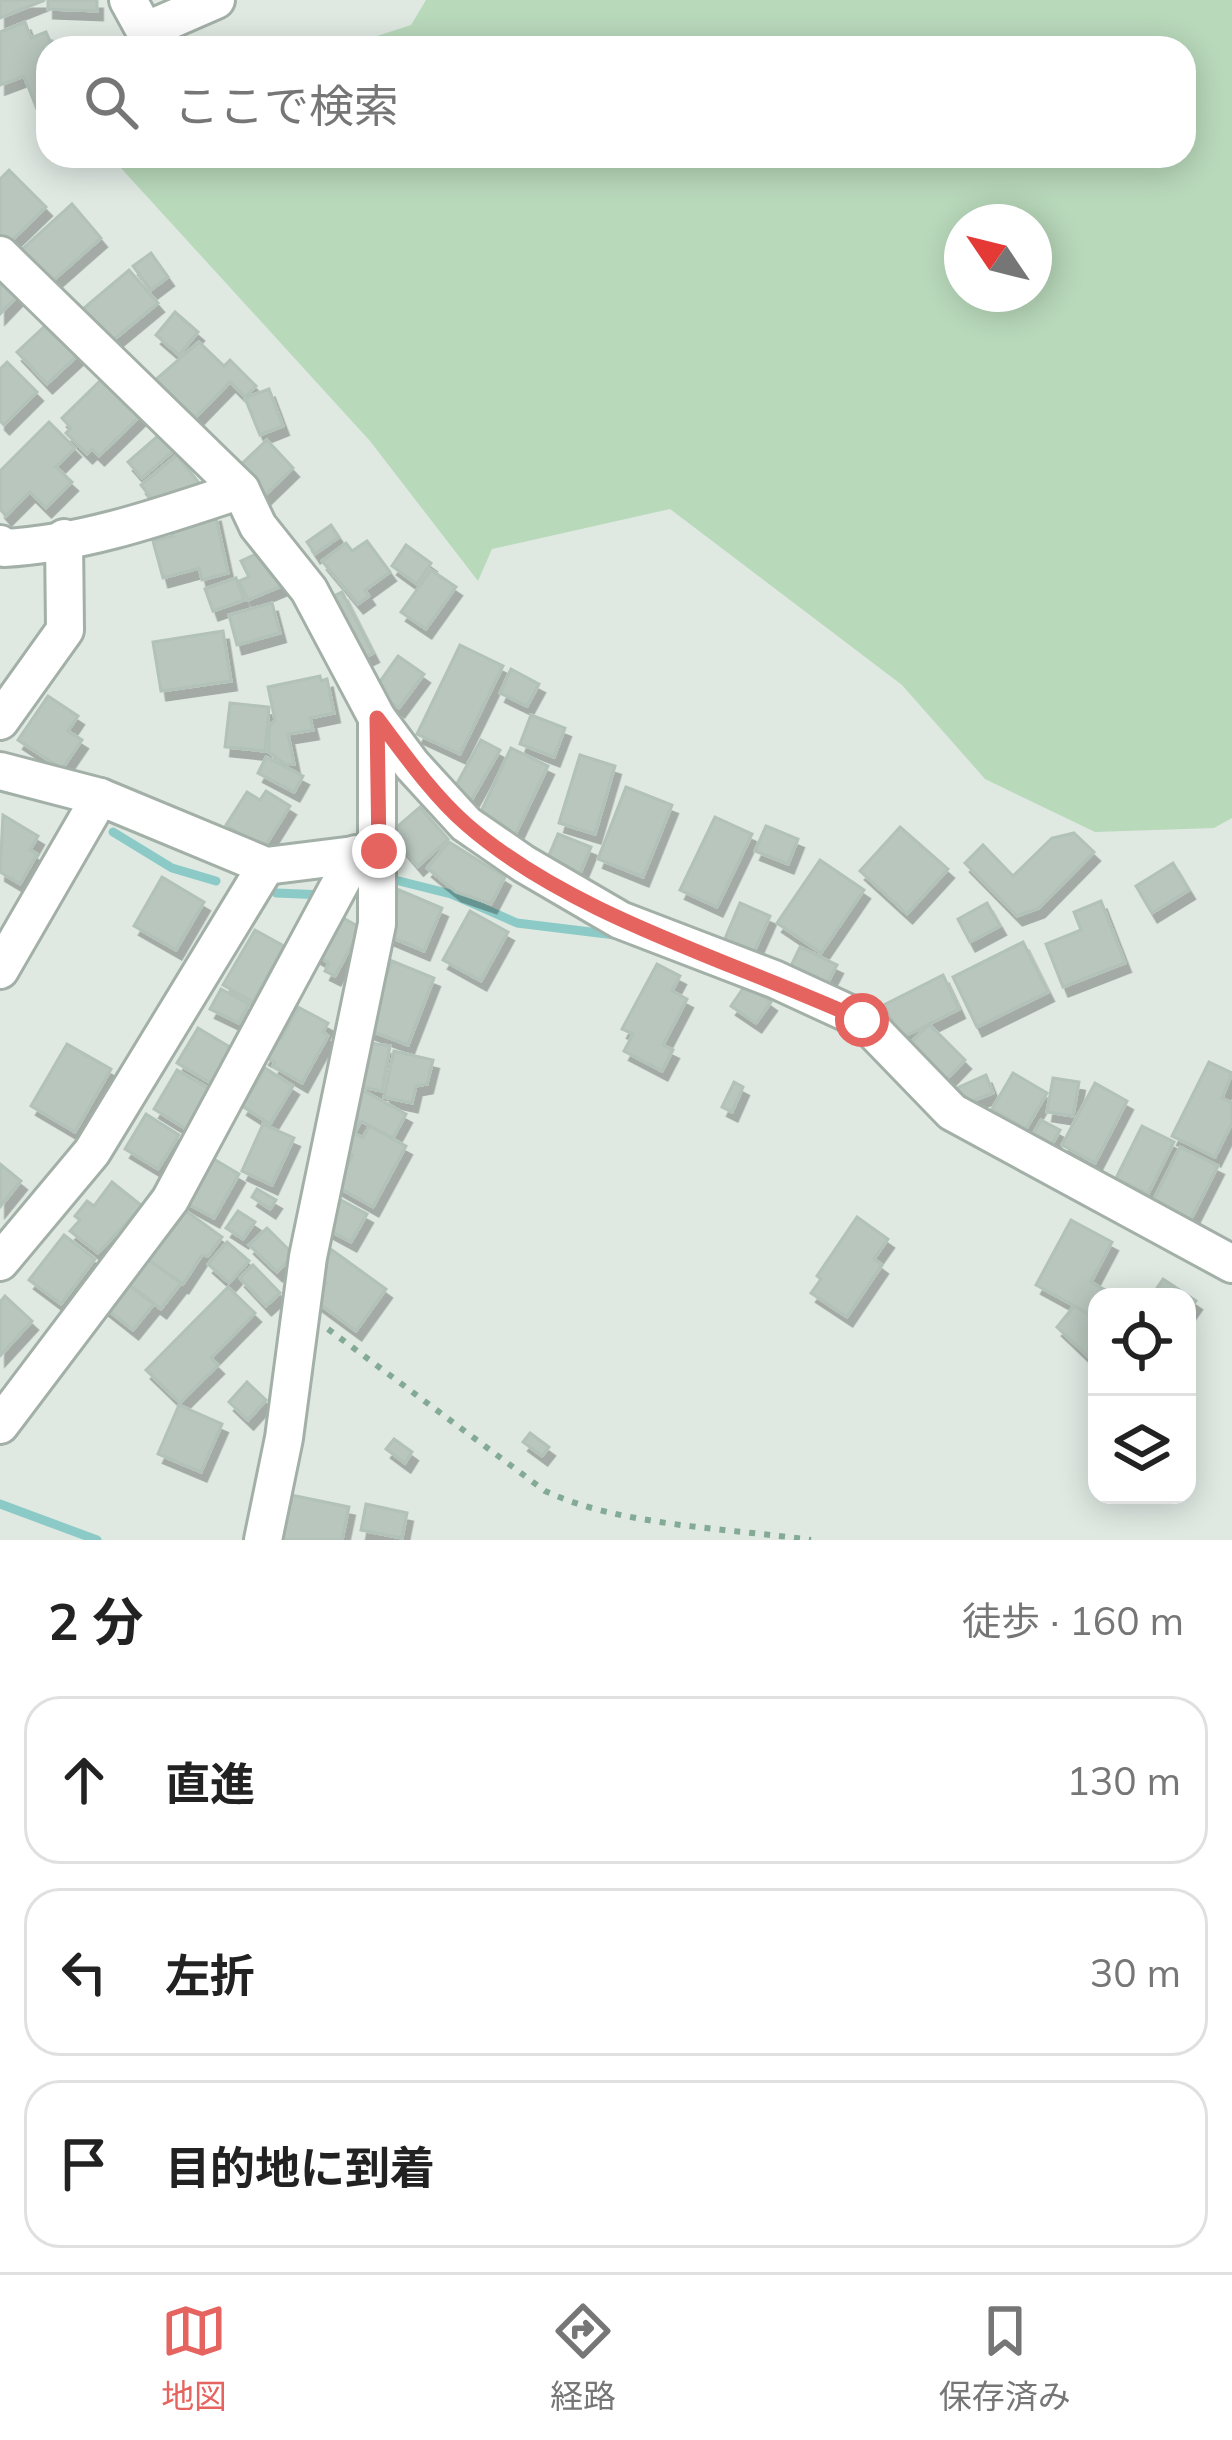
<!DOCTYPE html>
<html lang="ja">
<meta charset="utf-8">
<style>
:root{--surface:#fff;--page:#f6f6f6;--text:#222;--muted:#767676;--line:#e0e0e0;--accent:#e66460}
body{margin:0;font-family:Mulish,"Noto Sans JP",sans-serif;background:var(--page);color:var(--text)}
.controls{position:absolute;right:36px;bottom:36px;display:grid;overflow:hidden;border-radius:24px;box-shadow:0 6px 30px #0003}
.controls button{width:108px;height:108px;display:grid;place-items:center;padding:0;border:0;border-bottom:3px solid var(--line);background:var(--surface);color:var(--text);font:60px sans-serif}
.compass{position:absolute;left:944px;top:204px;width:108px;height:108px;border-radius:50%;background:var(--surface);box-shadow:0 6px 30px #0003;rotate:305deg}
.stop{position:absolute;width:36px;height:36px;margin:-27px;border:9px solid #e66460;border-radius:50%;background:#fff}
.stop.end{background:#e66460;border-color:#fff;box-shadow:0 3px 12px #0008}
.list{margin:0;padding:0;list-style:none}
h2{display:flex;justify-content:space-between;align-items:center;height:156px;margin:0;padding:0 48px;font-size:51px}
h2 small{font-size:39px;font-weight:400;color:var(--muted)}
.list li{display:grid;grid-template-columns:78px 1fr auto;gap:36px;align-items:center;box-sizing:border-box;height:168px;margin:0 24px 24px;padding:0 24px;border:3px solid var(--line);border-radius:36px}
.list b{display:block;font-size:45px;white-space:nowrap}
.list em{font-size:39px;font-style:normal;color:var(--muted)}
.icon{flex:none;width:66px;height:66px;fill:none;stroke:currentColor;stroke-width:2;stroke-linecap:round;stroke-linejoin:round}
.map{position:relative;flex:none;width:1232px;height:1540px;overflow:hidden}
.search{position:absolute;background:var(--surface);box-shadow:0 6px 30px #0003;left:36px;right:36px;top:36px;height:132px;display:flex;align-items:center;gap:30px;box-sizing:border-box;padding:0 42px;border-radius:36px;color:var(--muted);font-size:45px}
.sheet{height:732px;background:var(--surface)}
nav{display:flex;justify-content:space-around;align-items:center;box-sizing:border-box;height:168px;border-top:3px solid var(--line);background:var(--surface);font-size:33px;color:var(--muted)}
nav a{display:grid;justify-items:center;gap:6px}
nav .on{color:var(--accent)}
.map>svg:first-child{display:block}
.green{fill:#b9d9bb;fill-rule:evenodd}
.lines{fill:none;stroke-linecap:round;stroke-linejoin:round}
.stream{stroke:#8bcac6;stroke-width:9}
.building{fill:#b8c6be;stroke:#b2c2b8;stroke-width:3;filter:url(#shadow)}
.minor-casing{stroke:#a3b0a8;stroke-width:42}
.path{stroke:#82aa95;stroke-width:6;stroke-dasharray:6 9;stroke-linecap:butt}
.minor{stroke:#fff;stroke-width:36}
.route{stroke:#e66460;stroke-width:15}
</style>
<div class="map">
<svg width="1232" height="1540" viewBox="0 0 1232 1540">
<defs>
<filter id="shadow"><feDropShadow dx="5.5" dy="9" stdDeviation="0" flood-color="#0004"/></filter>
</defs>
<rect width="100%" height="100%" fill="#dfe9e2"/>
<path class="green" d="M426 0H1232V818L1214 828 1095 832 985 779 902 685 670 509 492 549 478 581 370 441 110 156H1184V48H340L411 25ZM962 222H1034V294H962Z"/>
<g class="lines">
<g class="stream">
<polyline points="113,832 172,868 216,881"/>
<polyline points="395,880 451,894 517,923 615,935"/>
<polyline points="276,893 325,895"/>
<polyline points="0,1504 97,1540"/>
</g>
</g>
<g class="building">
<polygon points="0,0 45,0 0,18"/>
<polygon points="48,0 97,0 97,11 48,9"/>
<polygon points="25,22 31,38 46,32 53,48 48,48 48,105 37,109 24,76 0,85 0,32"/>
<polygon points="9,170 46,207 8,244 0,236 0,179"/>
<polygon points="72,204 101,238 49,284 20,251"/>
<polygon points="151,253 168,277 151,290 133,266"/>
<polygon points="0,270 22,291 0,314"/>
<polygon points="129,270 158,303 105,347 77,314"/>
<polygon points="175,312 198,332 179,355 156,335"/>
<polygon points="47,324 77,356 47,384 17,352"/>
<polygon points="199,342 224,366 230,360 256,386 245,397 230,382 193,420 154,381"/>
<polygon points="7,362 37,392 4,425 0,421 0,369"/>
<polygon points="106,375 143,413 99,456 92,449 87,454 66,433 71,428 62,418"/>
<polygon points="269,389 283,426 260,435 245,398"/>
<polygon points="49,422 75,448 56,467 72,482 46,508 30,492 6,516 0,509 0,471"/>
<polygon points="160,434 174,450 142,478 128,462"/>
<polygon points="267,440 293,468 260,500 233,472"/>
<polygon points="177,455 199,483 163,513 141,485"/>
<polygon points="215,513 228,573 202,580 199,568 163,578 153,541 173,536 170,525"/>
<polygon points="331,525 339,537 315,554 307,542"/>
<polygon points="367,541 390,572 365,590 369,596 358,604 322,561 346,543 352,551"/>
<polygon points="406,545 431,563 417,584 392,566"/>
<polygon points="267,549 284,585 248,600 239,581 249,577 241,561"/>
<polygon points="431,570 456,587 426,629 401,612"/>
<polygon points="236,578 244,600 213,611 205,589"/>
<polygon points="342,592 373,653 351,664 320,603"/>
<polygon points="272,603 280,633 237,645 229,615"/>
<polygon points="223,631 231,681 161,691 153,642"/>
<polygon points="460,645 503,666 460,754 417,734"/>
<polygon points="398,656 424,674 399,708 374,690"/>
<polygon points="511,669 539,684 527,706 500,693"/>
<polygon points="320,676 321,681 327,679 334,713 310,718 313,730 288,734 294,764 286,765 269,752 269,727 275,720 268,687"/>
<polygon points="48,696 78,716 68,731 82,740 62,769 18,740"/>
<polygon points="230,703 269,707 265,751 225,747"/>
<polygon points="531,715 565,728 554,757 520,744"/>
<polygon points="481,740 500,750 472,799 454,789"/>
<polygon points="511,748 548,766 514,837 477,820"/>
<polygon points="580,755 615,766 595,834 559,823"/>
<polygon points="266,757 303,776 294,792 258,773"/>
<polygon points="626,787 672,805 643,877 598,859"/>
<polygon points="266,791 290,806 264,848 226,825 247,792 260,800"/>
<polygon points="420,807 448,839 418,866 390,833"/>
<polygon points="3,815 38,836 30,850 37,854 20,884 0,872"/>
<polygon points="715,817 752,834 717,907 680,890"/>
<polygon points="766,826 798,839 788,864 755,851"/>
<polygon points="900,827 948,869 907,914 860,871"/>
<polygon points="1074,833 1094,852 1039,908 1017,916 965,863 983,845 1013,876 1052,838"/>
<polygon points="558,834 591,847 577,881 544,867"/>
<polygon points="449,842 505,877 491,904 456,892 427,868"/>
<polygon points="820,860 864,890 821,953 777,923"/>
<polygon points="1173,863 1189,890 1152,913 1136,886"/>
<polygon points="162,877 204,902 176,950 134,926"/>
<polygon points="399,890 442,908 424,951 381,933"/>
<polygon points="1101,901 1125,963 1063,987 1046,944 1081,930 1074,912"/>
<polygon points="740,903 770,916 753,954 724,941"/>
<polygon points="987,903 1000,926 970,942 958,919"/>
<polygon points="470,911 508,932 481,981 443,960"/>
<polygon points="338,915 361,928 335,976 325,971 329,963 316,955"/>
<polygon points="255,930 284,946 253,1002 223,985"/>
<polygon points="1023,942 1048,992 977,1027 953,977"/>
<polygon points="800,947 837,965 824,990 788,972"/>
<polygon points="392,961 434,978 408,1045 366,1029"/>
<polygon points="657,964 680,976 672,991 687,999 663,1045 673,1050 662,1071 624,1051 633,1034 622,1029"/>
<polygon points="943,975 959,1009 901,1038 884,1005"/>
<polygon points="746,984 771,1002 756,1023 731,1006"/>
<polygon points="221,989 249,1004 239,1023 210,1009"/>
<polygon points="298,1007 328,1023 323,1032 328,1036 302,1083 273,1066 275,1062 264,1056 275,1036 281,1039"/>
<polygon points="929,1024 965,1060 945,1081 908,1046"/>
<polygon points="198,1028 240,1053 219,1088 177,1063"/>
<polygon points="364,1042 390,1046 382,1091 356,1086"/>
<polygon points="67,1044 111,1069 75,1132 31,1106"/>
<polygon points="394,1051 433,1060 427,1084 416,1086 412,1103 384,1097"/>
<polygon points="1209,1062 1232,1073 1222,1098 1232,1103 1232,1123 1215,1157 1172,1136"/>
<polygon points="265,1068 293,1086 270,1124 242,1106"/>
<polygon points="177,1070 210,1089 186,1129 154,1109"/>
<polygon points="1013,1073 1047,1093 1026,1129 992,1109"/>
<polygon points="986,1075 993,1093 970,1102 957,1088"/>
<polygon points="1053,1078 1079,1082 1073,1116 1047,1112"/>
<polygon points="734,1082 743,1087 732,1112 722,1107"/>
<polygon points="1095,1083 1127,1101 1095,1163 1062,1145"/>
<polygon points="360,1089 406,1114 393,1138 361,1121 356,1130 341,1122"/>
<polygon points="146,1114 179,1135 158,1169 125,1149"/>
<polygon points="1041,1120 1060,1130 1050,1148 1031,1138"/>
<polygon points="263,1124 294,1138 272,1185 242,1171"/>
<polygon points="369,1126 406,1146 373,1207 336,1186 353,1155 345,1151 348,1130 363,1138"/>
<polygon points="1142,1126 1174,1142 1148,1194 1116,1178"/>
<polygon points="1180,1147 1218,1166 1190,1221 1153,1201"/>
<polygon points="207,1155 239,1174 214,1218 181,1200"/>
<polygon points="0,1164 21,1181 0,1207"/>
<polygon points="112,1182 142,1206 98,1253 70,1231 80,1220 75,1216 87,1201 94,1206"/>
<polygon points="257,1189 276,1200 270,1209 252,1197"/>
<polygon points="341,1200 367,1214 351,1242 325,1228"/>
<polygon points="175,1203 222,1237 208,1256 202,1255 183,1284 144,1257"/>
<polygon points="238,1211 255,1222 243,1239 226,1228"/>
<polygon points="857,1217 888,1239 874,1259 882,1265 847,1317 811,1293 821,1279 817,1276"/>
<polygon points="1071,1220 1112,1242 1091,1282 1107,1291 1103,1297 1097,1297 1093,1316 1036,1285"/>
<polygon points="267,1228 294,1255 277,1272 249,1245"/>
<polygon points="64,1235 95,1259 61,1304 29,1280"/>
<polygon points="227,1242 249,1261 229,1283 208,1264"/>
<polygon points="332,1250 386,1289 356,1331 314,1300 326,1283 315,1275"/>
<polygon points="144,1257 181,1283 161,1309 124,1281"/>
<polygon points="253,1265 280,1293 266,1306 240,1278"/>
<polygon points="1163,1279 1196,1301 1187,1314 1187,1297 1151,1297"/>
<polygon points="124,1281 154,1304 133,1330 104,1307"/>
<polygon points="228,1287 255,1313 211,1358 218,1365 180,1403 146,1370"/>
<polygon points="5,1296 32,1321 0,1356 0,1302"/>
<polygon points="1074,1306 1097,1320 1097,1365 1057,1327"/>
<polygon points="247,1382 266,1400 248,1420 229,1402"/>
<polygon points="179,1405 222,1424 201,1472 158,1454"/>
<polygon points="530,1433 549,1447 542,1456 523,1442"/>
<polygon points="394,1439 412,1452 405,1463 386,1449"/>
<polygon points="291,1495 349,1507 342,1540 282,1540"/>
<polygon points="366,1504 407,1513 402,1538 361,1530"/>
</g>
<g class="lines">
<defs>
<g id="minor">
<polyline points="128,0 145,31 216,0"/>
<polyline points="0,255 241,490 258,526 309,590 377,718 412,765 466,824 524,864 620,920 774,979 863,1020 952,1112 1232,1264"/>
<path d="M0 544 4 548C84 544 165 515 241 490"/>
<polyline points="0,721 65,630 64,538"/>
<polyline points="0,771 100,797 266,866 370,853"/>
<polyline points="0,970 100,797"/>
<polyline points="0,1262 92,1152 266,866"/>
<polyline points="0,1425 170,1200 356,854"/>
<polyline points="263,1540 284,1438 308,1257 377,924 377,718"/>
</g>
</defs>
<use href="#minor" class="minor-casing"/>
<path class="path" d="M328 1329 545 1491C620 1526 727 1528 811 1540"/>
<use href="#minor" class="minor"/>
</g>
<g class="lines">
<path class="route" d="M379 851 377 718C404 754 432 794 466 824 571 916 736 962 862 1020"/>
</g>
</svg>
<div class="controls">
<button><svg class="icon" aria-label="locate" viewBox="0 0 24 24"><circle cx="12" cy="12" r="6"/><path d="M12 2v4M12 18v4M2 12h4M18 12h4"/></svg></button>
<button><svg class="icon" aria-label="layers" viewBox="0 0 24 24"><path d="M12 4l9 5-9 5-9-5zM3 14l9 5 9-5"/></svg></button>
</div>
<svg class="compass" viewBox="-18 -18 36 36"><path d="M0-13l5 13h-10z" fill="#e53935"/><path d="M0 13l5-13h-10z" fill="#767676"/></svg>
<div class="stop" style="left:862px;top:1020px"></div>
<div class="stop end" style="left:379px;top:851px"></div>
<div class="search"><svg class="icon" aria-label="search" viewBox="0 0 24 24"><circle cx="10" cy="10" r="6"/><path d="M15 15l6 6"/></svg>ここで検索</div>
</div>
<section class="sheet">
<h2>2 分<small>徒歩 · 160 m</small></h2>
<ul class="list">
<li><svg class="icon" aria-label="ahead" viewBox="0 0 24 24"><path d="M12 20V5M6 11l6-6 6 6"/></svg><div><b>直進</b></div><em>130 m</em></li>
<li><svg class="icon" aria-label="left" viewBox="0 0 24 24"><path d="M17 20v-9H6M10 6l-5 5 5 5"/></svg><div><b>左折</b></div><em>30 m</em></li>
<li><svg class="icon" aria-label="arrive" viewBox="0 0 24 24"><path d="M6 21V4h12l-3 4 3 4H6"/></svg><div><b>目的地に到着</b></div></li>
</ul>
</section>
<nav>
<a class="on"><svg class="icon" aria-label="map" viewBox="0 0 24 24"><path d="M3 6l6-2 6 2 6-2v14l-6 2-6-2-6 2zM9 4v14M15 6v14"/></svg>地図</a>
<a><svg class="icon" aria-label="directions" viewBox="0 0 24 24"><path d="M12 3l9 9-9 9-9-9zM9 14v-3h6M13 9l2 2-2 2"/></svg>経路</a>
<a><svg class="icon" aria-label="saved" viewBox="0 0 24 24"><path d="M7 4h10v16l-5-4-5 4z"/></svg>保存済み</a>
</nav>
